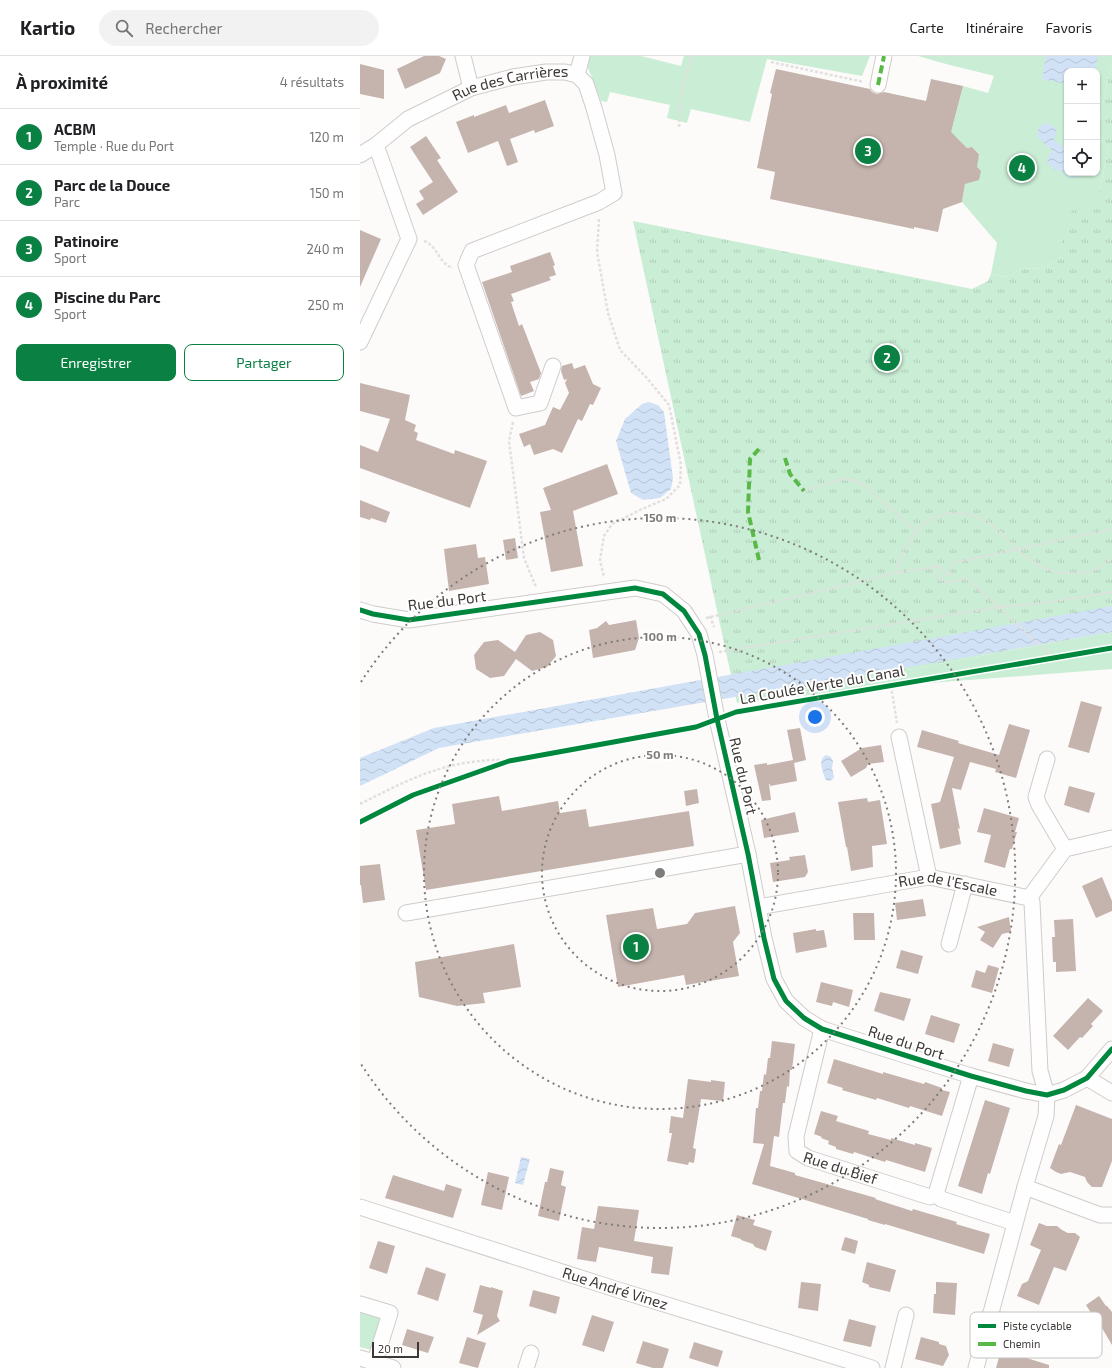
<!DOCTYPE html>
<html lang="fr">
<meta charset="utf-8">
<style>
:root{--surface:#fff;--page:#f2f2f2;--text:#202124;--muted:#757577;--line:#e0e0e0;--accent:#0b8043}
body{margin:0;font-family:"Exo 2",sans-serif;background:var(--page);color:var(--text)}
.controls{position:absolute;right:12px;top:12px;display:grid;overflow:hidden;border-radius:8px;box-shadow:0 1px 3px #0004}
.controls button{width:36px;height:36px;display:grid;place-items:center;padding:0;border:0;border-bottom:1px solid var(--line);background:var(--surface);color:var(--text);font:20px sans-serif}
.scale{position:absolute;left:12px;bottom:10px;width:47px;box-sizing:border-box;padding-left:4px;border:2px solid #3d3835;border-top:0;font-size:11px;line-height:14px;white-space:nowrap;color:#3d3835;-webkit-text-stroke:3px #fff;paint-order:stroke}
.you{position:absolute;left:455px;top:661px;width:14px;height:14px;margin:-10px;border:3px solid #fff;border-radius:50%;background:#1a73e8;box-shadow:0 0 0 6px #1a73e833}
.badge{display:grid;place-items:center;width:26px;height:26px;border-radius:50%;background:var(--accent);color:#fff;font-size:13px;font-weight:700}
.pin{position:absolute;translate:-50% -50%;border:2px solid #fff;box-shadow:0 1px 4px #0006}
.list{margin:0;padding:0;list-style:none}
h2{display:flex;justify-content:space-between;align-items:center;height:52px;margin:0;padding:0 16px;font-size:17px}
h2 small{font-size:13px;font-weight:400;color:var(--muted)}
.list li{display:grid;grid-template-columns:26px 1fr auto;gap:12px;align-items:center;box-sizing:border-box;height:56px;padding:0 16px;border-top:1px solid var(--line)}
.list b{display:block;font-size:15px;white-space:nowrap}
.list p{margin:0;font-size:13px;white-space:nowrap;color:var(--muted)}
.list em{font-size:13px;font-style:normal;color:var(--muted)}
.actions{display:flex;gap:8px;padding:12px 16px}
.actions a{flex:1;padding:9px 0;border:1px solid var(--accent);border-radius:8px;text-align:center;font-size:14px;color:var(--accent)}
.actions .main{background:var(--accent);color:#fff}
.icon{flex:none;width:22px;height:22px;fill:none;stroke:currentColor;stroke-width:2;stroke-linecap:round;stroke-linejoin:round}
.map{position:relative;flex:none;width:752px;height:1312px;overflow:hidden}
header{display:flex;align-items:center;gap:24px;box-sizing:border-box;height:56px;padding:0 20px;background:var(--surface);border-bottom:1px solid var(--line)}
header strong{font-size:19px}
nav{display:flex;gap:22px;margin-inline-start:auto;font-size:14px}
.search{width:280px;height:36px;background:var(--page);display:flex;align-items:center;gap:10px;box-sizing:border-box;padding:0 14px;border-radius:22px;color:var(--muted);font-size:15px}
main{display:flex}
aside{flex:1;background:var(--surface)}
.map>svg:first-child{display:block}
.green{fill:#caedd5}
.park{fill:url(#park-tufts)}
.water{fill:url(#water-waves)}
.building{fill:#c5b4ad}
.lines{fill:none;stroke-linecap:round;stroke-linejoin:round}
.minor-casing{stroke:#cfccca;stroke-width:17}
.path{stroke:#e0e0df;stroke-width:2.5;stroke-dasharray:3 2;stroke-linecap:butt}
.minor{stroke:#fffefe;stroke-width:15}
.quiet{stroke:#58b947;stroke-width:4;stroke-dasharray:8 4;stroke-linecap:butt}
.cycleway-casing{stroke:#fff;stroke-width:8}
.cycleway{stroke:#00873e;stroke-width:5}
.ring{fill:none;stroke:#807c7a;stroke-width:2;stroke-dasharray:2 4}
.labels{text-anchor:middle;stroke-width:4;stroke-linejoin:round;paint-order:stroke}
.street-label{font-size:15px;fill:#3d3835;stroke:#fff}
.key{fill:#fff;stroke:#c5c3c2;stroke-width:1}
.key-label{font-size:11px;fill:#3d3835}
.centre{fill:#807c7a;stroke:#fff;stroke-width:2}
.ring-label{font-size:12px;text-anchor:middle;font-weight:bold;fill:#807c7a;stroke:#fff;stroke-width:4;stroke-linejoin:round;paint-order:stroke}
</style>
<header>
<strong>Kartio</strong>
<div class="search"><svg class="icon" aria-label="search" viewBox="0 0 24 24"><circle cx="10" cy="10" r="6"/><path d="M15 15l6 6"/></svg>Rechercher</div>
<nav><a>Carte</a><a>Itinéraire</a><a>Favoris</a></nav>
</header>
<main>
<aside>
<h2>À proximité<small>4 résultats</small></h2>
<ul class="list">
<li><span class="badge">1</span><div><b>ACBM</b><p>Temple · Rue du Port</p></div><em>120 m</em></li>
<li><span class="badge">2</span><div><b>Parc de la Douce</b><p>Parc</p></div><em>150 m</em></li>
<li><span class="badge">3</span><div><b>Patinoire</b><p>Sport</p></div><em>240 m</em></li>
<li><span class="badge">4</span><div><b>Piscine du Parc</b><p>Sport</p></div><em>250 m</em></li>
</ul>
<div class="actions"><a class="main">Enregistrer</a><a>Partager</a></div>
</aside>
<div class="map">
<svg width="752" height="1312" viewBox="0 0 752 1312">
<defs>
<pattern id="park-tufts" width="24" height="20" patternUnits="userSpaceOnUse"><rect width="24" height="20" fill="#caedd5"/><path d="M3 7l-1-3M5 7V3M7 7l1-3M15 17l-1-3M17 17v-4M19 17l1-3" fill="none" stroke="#aeccb7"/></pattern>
<pattern id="water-waves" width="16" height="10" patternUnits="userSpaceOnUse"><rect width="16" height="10" fill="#d1e2f6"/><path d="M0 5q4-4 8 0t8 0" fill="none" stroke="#b4c3d4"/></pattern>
</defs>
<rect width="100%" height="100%" fill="#fdfbfa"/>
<g class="green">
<polygon points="228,0 281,0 321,10 324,0 510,0 502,20 407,3 390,66 331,53 327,67 307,62 310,49 250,36 247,46 241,45 225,4"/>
<path d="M558 0H752V5L737 77V15H707V117H737V80L749 90 739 138 731 149 702 178V201L689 209 678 213 669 212 658 214 652 219 643 221 631 218 637 187 602 146 606 124 609 127 619 123 614 108 617 107 619 97 612 91 607 92 598 83 589 86 588 70 593 68 603 30 628 37 634 20C608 13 583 8 558 0Z"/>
<polygon points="752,576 752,613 531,630 377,647 636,597"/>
<polygon points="5,1256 16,1257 21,1263 15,1295 0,1291 0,1257"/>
</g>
<polygon class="park" points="752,5 752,576 636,597 377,647 273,165 612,233 628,225 631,218 643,221 652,219 658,214 669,212 678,213 689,209 702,201 702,178 711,155 730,149 727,141 739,138 749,90 737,80 737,77"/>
<g class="water">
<polygon points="686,0 738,0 735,15 707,15 707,28 682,23"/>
<polygon points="688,67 697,73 694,84 703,91 705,87 707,87 707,117 722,117 721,119 711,122 700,114 695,114 687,107 690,97 693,95 677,81 679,70"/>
<polygon points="289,346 298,349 304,356 313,422 311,433 300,442 283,444 271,437 256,385 265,363 282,348"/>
<polygon points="752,550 752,576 79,692 0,730 0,702 74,672"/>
<path d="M466 699 471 701 473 705 472 712 474 721 472 724 468 725 465 723C463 715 457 704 466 699Z"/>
<polygon points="161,1101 170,1103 163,1129 155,1127"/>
</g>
<g class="building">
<polygon points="64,0 79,0 86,3 80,17 45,33 37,13"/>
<polygon points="0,8 24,14 24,43 0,38"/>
<polygon points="416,13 510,33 512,36 517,38 524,36 566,45 571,23 603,30 591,76 607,92 612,91 619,98 617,111 621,115 619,124 605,128 602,146 583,153 578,176 554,171 554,173 410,143 415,116 397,112 412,38 410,37"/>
<polygon points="185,44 194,70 175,77 174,74 150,83 158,106 147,110 138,85 108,97 96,66 114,59 114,61 146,49 149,57"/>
<polygon points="66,80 81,102 77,104 98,136 63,159 56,148 64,143 59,135 73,126 50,91"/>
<polygon points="0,174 21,183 0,231"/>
<polygon points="190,196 195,209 193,210 196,219 189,221 191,224 151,238 154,245 151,246 159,270 162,268 181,317 179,323 170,326 174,335 161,340 122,226 152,216 150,210"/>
<polygon points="212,307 214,313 225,309 233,328 241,332 233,349 230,348 222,365 218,363 202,397 193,393 174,399 170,388 164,391 159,378 185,369 193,351 200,354 209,337 205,327 207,323 204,324 201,315 202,310"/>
<polygon points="0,327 50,339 45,364 56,369 54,375 58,377 56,384 94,398 95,394 127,405 110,452 0,412 0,389 18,396 30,363 0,355"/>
<polygon points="247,408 258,438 213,455 223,510 191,516 180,456 191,454 183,432"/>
<polygon points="0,444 30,456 26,467 11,462 10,464 0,461"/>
<polygon points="155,482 158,502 146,504 143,484"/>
<polygon points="116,488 118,502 125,501 129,528 89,535 84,493"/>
<polygon points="276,564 279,582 275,594 233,602 229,574 237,572 246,565 249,569"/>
<polygon points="180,576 193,584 196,600 187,611 172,615 156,603 144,620 130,622 116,613 114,599 124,586 138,584 155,596 166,579"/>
<polygon points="721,645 742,651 729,697 708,691"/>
<polygon points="649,668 670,674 656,722 635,716 636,713 610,706 601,734 592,732 600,773 598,772 601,788 580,793 571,748 580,746 594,701 557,691 562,674 599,685 598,687 639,699"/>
<polygon points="440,672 446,704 434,707 437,725 410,730 410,728 409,728 411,744 402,745 394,709 407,707 407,709 433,704 427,674"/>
<polygon points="521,689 524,706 508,708 506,712 491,721 481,705 502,692"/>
<polygon points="709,730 735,737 729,757 704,749"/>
<polygon points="337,733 339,747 326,750 324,735"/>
<polygon points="139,740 142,755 198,745 200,757 226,753 229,771 329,755 334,790 66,834 56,774 95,768 92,748"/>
<polygon points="507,742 508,746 520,744 527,788 512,790 513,811 491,815 487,791 486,791 478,746"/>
<polygon points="624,752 659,762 655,776 657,776 652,793 650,793 645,812 624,806 631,779 617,776"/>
<polygon points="435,756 439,776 404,782 401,764"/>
<polygon points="445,799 448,816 445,821 413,826 410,807 430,804 429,801"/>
<polygon points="20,808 25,844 3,847 1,829 0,829 0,810"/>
<polygon points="742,821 752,845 752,855 736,862 722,830"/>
<polygon points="563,843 566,860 537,864 535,847"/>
<polygon points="375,850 380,877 373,886 379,920 326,929 324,919 258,931 246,859 293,852 297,873 327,868 335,857"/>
<polygon points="493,857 514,857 515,884 494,884"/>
<polygon points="649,861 651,876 642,878 633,892 620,884 625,876 617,871"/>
<polygon points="713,863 716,915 696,916 696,906 693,906 692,881 695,881 694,864"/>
<polygon points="456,873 456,875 464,874 467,891 436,897 433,877"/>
<polygon points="154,888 161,931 123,937 125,947 97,950 59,941 55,906"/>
<polygon points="541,894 563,900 558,918 536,912"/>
<polygon points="628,909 639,912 632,937 611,931 616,914 625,917"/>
<polygon points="461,926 493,934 489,951 473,946 472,950 456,946"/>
<polygon points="520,936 551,943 544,965 514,955"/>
<polygon points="728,942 743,955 731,968 733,970 722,982 720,981 708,994 693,980"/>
<polygon points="571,959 600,968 594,987 565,978"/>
<polygon points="412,985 435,988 432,1014 430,1014 429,1031 427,1030 425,1047 423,1047 419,1081 414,1080 410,1110 435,1117 435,1119 516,1142 515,1143 552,1155 553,1153 597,1166 596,1168 630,1178 624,1198 525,1168 525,1169 508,1164 508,1163 392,1128 404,1088 393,1087 396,1052 398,1052 400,1035 402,1035 404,1018 406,1019 408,1002 410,1002"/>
<polygon points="633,987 654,993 649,1011 628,1005"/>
<polygon points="474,1003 523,1018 523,1016 564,1028 565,1026 582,1032 582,1034 590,1036 582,1060 550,1050 549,1052 517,1042 516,1044 482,1034 483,1032 467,1027"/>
<polygon points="328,1023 351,1026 351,1024 365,1026 363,1045 341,1043 333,1092 336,1093 334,1107 329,1106 328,1109 307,1105 312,1077 309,1077 311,1060 323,1062"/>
<polygon points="625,1044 650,1052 630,1118 628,1117 622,1138 598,1130"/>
<polygon points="716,1049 752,1063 752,1105 742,1131 732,1131 727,1126 725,1121 710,1116 701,1118 696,1116 690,1112 699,1088 701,1089"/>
<polygon points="461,1055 478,1060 476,1065 509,1075 508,1078 531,1084 531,1082 555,1089 555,1087 572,1092 565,1116 526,1104 525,1106 494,1096 493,1098 476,1093 476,1091 468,1088 469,1085 461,1082 462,1081 454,1078"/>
<polygon points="190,1112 204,1115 201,1129 206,1131 199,1165 178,1160 185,1126 187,1126"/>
<polygon points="128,1116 149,1121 142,1154 121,1149"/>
<polygon points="33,1119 84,1135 86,1128 102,1133 93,1162 25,1142"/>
<polygon points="238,1150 279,1154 274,1185 313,1191 309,1219 291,1217 293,1201 239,1191 236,1206 217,1203 222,1171 234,1173"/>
<polygon points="377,1159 395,1164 393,1169 412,1175 406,1195 395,1191 393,1188 381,1184 381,1183 371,1180"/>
<polygon points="679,1167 687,1170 697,1170 702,1174 708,1177 715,1177 720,1181 706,1215 694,1211 679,1249 657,1240 662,1228 668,1225 681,1194 670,1189"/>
<polygon points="485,1181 498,1185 495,1198 481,1194"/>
<polygon points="18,1185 35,1190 27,1218 9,1212"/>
<polygon points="507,1206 536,1214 530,1236 509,1231 509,1229 502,1226"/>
<polygon points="66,1211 86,1218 78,1245 57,1238"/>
<polygon points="441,1226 461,1228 458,1255 438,1252"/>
<polygon points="576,1226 597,1227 595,1259 573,1257 574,1238 576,1238"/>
<polygon points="120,1229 131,1232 131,1231 143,1235 137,1260 140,1265 117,1279 123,1259 113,1256"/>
<polygon points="173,1234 200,1241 196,1258 169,1250"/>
<polygon points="739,1240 746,1250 747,1250 752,1256 752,1289 742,1272 737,1275 728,1262 733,1260 726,1249"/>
<polygon points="232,1259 254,1266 244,1296 222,1289"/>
<polygon points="489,1263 516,1270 511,1291 483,1285"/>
<polygon points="47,1273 74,1281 68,1297 42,1289"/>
<polygon points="107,1281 126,1287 118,1312 99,1307"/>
<polygon points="561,1281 579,1286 579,1288 586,1290 589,1299 583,1310 555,1303"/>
<polygon points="283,1285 309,1293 303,1312 293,1312 276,1307"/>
<polygon points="334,1286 363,1295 358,1311 329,1302"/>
<polygon points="646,1293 658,1296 657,1299 689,1309 689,1312 636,1312 641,1294 645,1295"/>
</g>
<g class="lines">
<defs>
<g id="minor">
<polyline points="103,0 111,32"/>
<polyline points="217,19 222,0"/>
<polyline points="518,29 524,0"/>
<path id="s1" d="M0 99 16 89 48 63 111 32 153 21 186 16H205L217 19 226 28 234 52 247 99 254 137 239 146 112 195 106 209 156 352 180 347 193 310"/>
<polyline points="0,286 49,183 16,89"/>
<polyline points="0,554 13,558 49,564 275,532 303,538 324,555 339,578 345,599 357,663 388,798 404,882 414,923 426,945 444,962 462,973 611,1020 666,1035 687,1039 704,1034 727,1022 752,993"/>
<polyline points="539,681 569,821"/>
<polyline points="687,703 676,741 679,749 705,793"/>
<path id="s2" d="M399 851 569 821 669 842 705 793 752 782"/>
<polyline points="46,857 388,798"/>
<polyline points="589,888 605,828"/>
<path id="s3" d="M462 973 436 1080 437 1095 448 1102 570 1141 576 1138 579 1128 611 1020"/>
<polyline points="727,1022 752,1037"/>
<polyline points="665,1131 740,1159 752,1159"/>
<polyline points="576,1138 581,1143 655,1167"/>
<path id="s4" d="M0 1151 252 1232 512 1312"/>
<polyline points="0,1248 30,1257 13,1312"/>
<polyline points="629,1260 695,1286"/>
<polyline points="0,1302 33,1312"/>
<polyline points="166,1312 171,1297"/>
<polyline points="533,1312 546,1259"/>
<polyline points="616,1312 665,1131 686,1060 687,1039 680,1015 672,846 669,842"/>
</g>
</defs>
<use href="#minor" class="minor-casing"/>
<g class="path">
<polyline points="411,6 504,26"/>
<polyline points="319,71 322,35 331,0"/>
<polyline points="239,163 237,196 248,257 260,294 286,321 309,349 321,409 320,429 306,443 282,453 252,468 244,480 240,504 244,521"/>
<path d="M64 185C77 189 79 208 93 212"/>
<polyline points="153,366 149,385 164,502 176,531"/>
<polyline points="444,435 481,423 492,424 504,429 556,475"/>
<path d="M572 511C581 527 588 530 604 521L640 551 649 561 694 602"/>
<path d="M536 517C541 502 546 488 556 476 577 450 613 453 637 473 644 479 650 486 656 493 666 501 677 509 689 514 699 518 724 518 734 514 740 511 746 506 752 502"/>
<polyline points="350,560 354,571"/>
<polyline points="346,562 536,517 580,510 583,515 589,520 593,507 752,473"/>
<polyline points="359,596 640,551 690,546 752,536"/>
<polyline points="531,630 537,667"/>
<path d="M0 748C36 730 71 711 112 706 126 704 135 703 149 705"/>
</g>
<use href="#minor" class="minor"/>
<g class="quiet">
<polyline points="518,29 524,0"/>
<polyline points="399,393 390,403 388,456 399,504"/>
<polyline points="425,402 430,418 444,435"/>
</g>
<defs>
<g id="cycleway">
<polyline points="0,554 13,558 49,564 275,532 303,538 324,555 339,578 345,599 357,663 388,798 404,882 414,923 426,945 444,962 462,973 611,1020 666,1035 687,1039 704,1034 727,1022 752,993"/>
<polyline points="0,766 53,739 149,705 336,671 376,656 752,592"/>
</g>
</defs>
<use href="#cycleway" class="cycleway-casing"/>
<use href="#cycleway" class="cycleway"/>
</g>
<g class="ring">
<circle cx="300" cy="817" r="118"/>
<circle cx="300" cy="817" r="236"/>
<path d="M1 626A355 355 0 1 1 1 1008"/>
</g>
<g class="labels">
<g class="street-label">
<text dy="5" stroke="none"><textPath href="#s1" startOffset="170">Rue des Carrières</textPath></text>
<text transform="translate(87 545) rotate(-7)" y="5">Rue du Port</text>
<text transform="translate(462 629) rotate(-10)" y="5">La Coulée Verte du Canal</text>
<text transform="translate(383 720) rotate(77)" y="5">Rue du Port</text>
<text dy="5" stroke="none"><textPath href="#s2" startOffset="192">Rue de l'Escale</textPath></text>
<text transform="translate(546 987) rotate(18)" y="5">Rue du Port</text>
<text dy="5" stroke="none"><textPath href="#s3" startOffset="172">Rue du Bief</textPath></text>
<text dy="5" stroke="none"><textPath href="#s4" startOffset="268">Rue André Vinez</textPath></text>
</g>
</g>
<rect x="610" y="1256" width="132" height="46" rx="6" class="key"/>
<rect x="618" y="1268" width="18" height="4" fill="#00873e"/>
<rect x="618" y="1286" width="18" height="4" fill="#58b947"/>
<g class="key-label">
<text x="643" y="1274">Piste cyclable</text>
<text x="643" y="1292">Chemin</text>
</g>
<circle cx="300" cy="817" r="6" class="centre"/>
<g class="ring-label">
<text x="300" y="466">150 m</text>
<text x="300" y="585">100 m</text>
<text x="300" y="703">50 m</text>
</g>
</svg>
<div class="controls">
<button>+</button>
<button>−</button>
<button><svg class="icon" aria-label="locate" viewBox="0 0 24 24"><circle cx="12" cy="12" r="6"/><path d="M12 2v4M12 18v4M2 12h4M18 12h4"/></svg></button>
</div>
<div class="scale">20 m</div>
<div class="you"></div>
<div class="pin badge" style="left:276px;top:891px">1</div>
<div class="pin badge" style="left:527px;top:302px">2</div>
<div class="pin badge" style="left:508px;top:95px">3</div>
<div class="pin badge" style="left:662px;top:112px">4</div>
</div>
</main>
